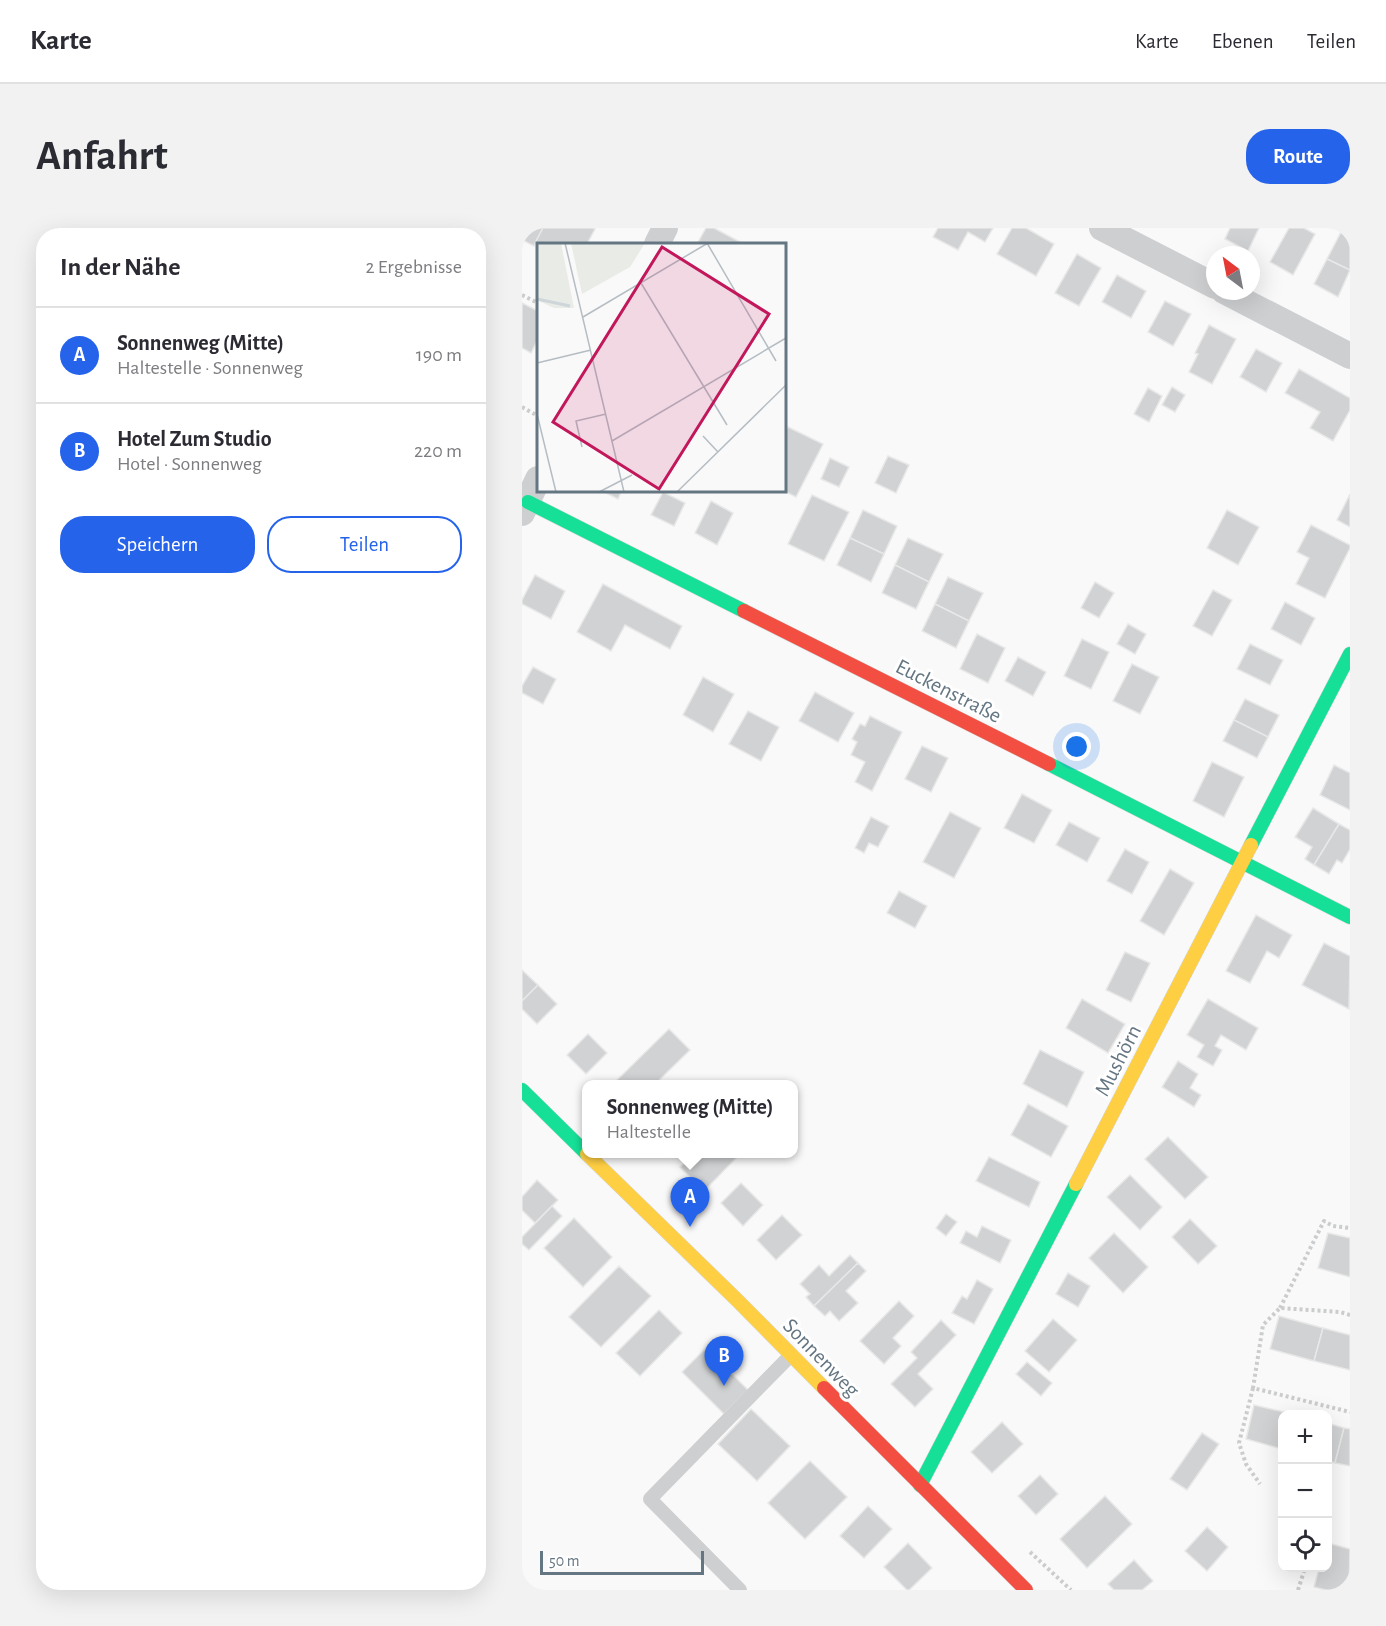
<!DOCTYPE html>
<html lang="de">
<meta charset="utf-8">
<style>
:root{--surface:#fff;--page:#f2f2f3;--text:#2b2b33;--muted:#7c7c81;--line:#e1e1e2;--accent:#2563eb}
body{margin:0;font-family:"Alegreya Sans",sans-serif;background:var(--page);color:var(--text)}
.controls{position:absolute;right:18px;bottom:18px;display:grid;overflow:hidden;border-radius:12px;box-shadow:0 6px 24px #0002}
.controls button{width:54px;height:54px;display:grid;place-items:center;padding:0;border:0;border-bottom:2px solid var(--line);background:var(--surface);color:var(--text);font:30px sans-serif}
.compass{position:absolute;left:684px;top:18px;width:54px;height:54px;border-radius:50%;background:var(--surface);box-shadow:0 6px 24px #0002;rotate:328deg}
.scale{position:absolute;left:18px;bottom:15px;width:164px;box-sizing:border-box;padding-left:6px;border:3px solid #657683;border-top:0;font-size:16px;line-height:21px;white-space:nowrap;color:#657683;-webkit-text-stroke:4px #fff;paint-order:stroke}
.you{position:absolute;left:555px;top:519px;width:21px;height:21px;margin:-15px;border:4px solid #fff;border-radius:50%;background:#1a73e8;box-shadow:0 0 0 9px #1a73e833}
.badge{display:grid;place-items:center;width:39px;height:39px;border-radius:50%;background:var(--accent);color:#fff;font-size:20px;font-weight:700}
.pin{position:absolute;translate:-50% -50px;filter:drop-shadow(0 2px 3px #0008)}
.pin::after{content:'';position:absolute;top:32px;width:21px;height:18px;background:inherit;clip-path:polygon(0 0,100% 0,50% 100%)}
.popup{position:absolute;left:60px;top:852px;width:216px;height:78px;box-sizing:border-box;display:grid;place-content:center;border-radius:12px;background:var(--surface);filter:drop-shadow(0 2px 4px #0005);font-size:20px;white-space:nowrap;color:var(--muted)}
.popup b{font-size:22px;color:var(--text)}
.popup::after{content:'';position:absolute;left:50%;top:100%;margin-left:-12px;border:12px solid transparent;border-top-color:var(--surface)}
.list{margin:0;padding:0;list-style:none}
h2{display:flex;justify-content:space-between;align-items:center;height:78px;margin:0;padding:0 24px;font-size:26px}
h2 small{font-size:20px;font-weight:400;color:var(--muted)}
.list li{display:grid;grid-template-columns:39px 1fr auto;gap:18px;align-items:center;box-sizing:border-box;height:96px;padding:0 24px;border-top:2px solid var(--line)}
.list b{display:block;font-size:22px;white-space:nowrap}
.list p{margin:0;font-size:20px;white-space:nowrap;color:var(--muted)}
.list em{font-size:20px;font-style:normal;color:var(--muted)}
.actions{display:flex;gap:12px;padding:18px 24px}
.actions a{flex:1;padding:14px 0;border:2px solid var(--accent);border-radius:24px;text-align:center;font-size:21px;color:var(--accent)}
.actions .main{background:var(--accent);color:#fff}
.icon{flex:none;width:33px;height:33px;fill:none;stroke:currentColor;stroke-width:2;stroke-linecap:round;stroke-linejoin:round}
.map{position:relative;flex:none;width:828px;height:1362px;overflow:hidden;border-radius:24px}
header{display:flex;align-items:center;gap:36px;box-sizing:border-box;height:84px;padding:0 30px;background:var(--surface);border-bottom:2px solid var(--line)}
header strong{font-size:28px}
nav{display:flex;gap:33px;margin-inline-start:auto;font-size:21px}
.intro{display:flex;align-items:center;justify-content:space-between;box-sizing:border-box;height:144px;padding:0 36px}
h1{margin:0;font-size:42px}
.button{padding:15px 27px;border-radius:24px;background:var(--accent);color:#fff;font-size:21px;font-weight:700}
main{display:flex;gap:36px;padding:0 36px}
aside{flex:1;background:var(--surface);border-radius:24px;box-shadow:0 6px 24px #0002}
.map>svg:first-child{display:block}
.building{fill:#d0d2d3;stroke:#e8e8e8;stroke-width:1.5}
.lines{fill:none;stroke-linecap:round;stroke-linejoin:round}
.fast-casing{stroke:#d5d6d7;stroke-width:15}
.slow-casing{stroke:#d5d6d7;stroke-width:15}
.jam-casing{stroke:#d5d6d7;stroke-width:15}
.path{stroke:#cbcccd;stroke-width:4;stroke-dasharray:3 3;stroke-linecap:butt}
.lane{stroke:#cecfd0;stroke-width:14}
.street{stroke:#cecfd0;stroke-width:26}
.fast{stroke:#16e098;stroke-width:14}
.slow{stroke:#ffcf43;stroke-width:14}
.jam{stroke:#f24e42;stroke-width:14}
.labels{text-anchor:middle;stroke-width:6;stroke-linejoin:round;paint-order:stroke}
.street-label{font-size:22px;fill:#657683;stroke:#fff}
.inset-river{fill:none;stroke:#ced6d9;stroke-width:3}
.inset-road{fill:none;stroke:#b5bdc3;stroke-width:1.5}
.view{fill:#c2185b;fill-opacity:0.15;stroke:#c2185b;stroke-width:3}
.inset-edge{fill:none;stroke:#657683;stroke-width:3}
</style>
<header>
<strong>Karte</strong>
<nav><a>Karte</a><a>Ebenen</a><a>Teilen</a></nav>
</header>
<div class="intro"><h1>Anfahrt</h1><a class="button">Route</a></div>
<main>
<aside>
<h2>In der Nähe<small>2 Ergebnisse</small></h2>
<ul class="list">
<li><span class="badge">A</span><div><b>Sonnenweg (Mitte)</b><p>Haltestelle · Sonnenweg</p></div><em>190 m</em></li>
<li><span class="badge">B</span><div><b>Hotel Zum Studio</b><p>Hotel · Sonnenweg</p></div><em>220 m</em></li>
</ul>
<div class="actions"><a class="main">Speichern</a><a>Teilen</a></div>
</aside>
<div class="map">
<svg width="828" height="1362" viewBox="0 0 828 1362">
<rect width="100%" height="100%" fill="#f9f9f9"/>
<g class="building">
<polygon points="0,0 21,0 12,18 0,12"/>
<polygon points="21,0 71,0 73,1 65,16 16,17 13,15"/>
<polygon points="184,0 192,0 220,15 219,16 175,16"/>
<polygon points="416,0 471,0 463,14 446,4 436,22 411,9"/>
<polygon points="490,0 504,0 532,16 514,48 475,26"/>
<polygon points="708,0 737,0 726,23 703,11"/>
<polygon points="767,0 782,0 793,6 771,47 748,34"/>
<polygon points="819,4 828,9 828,42 805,31"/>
<polygon points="555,26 579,40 557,78 533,65"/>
<polygon points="805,31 828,42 816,69 792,56"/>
<polygon points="595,47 624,63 609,90 580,74"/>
<polygon points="643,73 669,86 651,118 626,104"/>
<polygon points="0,75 16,83 16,111 9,125 0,120"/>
<polygon points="687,97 714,111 690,156 667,144 676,126 673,125"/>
<polygon points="734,121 760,135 744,164 718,149"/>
<polygon points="777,141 828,170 828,182 811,213 788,200 798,184 763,165"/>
<polygon points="650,159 663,167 653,184 640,177"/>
<polygon points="626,160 640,168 627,194 612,186"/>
<polygon points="266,199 301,216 274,269 260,262 262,262 262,206"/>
<polygon points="366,228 387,237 374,265 353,255"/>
<polygon points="308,230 327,239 317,259 299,251"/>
<polygon points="78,262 100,262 96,271"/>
<polygon points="141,264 163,275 152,298 129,287"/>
<polygon points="828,266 828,299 815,292"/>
<polygon points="290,267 327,284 302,333 266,316"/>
<polygon points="189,273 211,285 195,317 173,305"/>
<polygon points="341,282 375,298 362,326 328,310"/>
<polygon points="705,282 737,299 716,337 685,320"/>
<polygon points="789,297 828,317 828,320 803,370 774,356 787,330 775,324"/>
<polygon points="328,310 362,326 349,354 315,337"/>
<polygon points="386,310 421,326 407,354 373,337"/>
<polygon points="373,337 407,354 394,381 360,365"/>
<polygon points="13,347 43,363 29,391 0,376 0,372"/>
<polygon points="426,349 461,365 447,393 413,376"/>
<polygon points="573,354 592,365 577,390 559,380"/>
<polygon points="81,356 160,398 148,421 103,397 89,423 55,404"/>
<polygon points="691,362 710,372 690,408 671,398"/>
<polygon points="763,374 793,390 779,417 749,401"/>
<polygon points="413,376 447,393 434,420 400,403"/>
<polygon points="606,396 624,406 613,426 595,416"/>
<polygon points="455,406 483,420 466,455 438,441"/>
<polygon points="560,411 587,424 569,461 542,448"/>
<polygon points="728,416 761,432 748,457 715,441"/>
<polygon points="496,429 524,444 511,468 483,453"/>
<polygon points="610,436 637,449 618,486 591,473"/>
<polygon points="11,439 34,451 21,476 0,465 0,458"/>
<polygon points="181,449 212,466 191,504 161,487"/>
<polygon points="293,464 332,485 316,514 277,493"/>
<polygon points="723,471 757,487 746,509 712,492"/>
<polygon points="226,483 257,499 239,533 207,516"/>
<polygon points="348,488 380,504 350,563 333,554 343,534 329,527 335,514 330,511 338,496 343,498"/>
<polygon points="712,492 746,509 735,530 701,513"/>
<polygon points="400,518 426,530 409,564 383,551"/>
<polygon points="690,534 722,549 702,589 671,573"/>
<polygon points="812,537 828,545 828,582 798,567"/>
<polygon points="500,566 530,582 512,615 482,600"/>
<polygon points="791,580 817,596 792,637 783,631 790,619 773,609"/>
<polygon points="428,584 459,600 432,650 401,634"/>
<polygon points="349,589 367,598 356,619 347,615 342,625 333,620"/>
<polygon points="547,594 578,610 565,634 534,617"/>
<polygon points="817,596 828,602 828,621 820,635 815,632 807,646 792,637"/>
<polygon points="603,621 627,634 610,666 585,653"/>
<polygon points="648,641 672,655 642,707 618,693"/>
<polygon points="377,663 405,678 393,700 365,685"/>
<polygon points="734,687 770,707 757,730 745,723 728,755 704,743"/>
<polygon points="802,715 828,728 827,781 780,757"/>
<polygon points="603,724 628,735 609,774 584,762"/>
<polygon points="0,742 16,757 0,773"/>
<polygon points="16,757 35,776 15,796 0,781 0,773"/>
<polygon points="560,771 603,796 586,825 544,800"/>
<polygon points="686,771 736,800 724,822 699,807 693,818 700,822 691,838 675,829 682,817 665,807"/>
<polygon points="147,801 168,822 133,856 91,856"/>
<polygon points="66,806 85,825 64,846 45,827"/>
<polygon points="518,822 562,844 545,879 501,856"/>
<polygon points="656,833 676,846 668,860 679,867 672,879 640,859"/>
<polygon points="506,876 546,898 529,929 489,907"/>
<polygon points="646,909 686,949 663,971 623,931"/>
<polygon points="172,926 213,926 216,928 182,963 158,939"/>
<polygon points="467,929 518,954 507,979 454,953"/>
<polygon points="608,947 640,979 618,1002 585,969"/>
<polygon points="15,952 36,972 13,995 0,982 0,969"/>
<polygon points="219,955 241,977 221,998 199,975"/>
<polygon points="30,978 40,988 7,1022 0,1016 0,1009"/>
<polygon points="424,986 435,994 424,1008 414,1000"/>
<polygon points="260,987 280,1007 254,1032 235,1012"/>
<polygon points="52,990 90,1029 61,1059 22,1020"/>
<polygon points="668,991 695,1018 676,1036 650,1009"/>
<polygon points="460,998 489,1012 478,1035 438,1015 444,1003 455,1009"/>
<polygon points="592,1005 626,1039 601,1065 567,1030"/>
<polygon points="806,1005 828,1010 828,1049 796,1040"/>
<polygon points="328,1027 336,1035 292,1078 284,1069 288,1066 278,1056 297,1037 307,1048"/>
<polygon points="336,1035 344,1043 324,1063 336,1075 317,1093 308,1083 303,1088 292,1078"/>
<polygon points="97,1038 129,1068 79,1119 47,1089"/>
<polygon points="546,1045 568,1058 556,1079 534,1066"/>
<polygon points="455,1052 471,1061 452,1096 430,1085 440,1068 445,1071"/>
<polygon points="377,1073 392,1088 371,1110 379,1118 362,1136 338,1113"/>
<polygon points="137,1082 160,1105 118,1148 94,1125"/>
<polygon points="757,1088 801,1100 792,1133 748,1121"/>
<polygon points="531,1091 555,1112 527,1144 503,1123"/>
<polygon points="419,1092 434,1107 396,1146 411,1161 393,1179 369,1156 395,1130 389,1124"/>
<polygon points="801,1100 828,1107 828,1142 792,1133"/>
<polygon points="184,1120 226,1162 202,1186 160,1144"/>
<polygon points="505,1134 530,1155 519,1168 494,1146"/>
<polygon points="732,1177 771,1186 760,1186 760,1221 724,1211"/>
<polygon points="229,1181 268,1218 235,1253 196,1216"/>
<polygon points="480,1194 501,1216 470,1245 449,1224"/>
<polygon points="806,1195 822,1200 813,1235 806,1233"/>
<polygon points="822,1200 828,1201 828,1238 813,1235"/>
<polygon points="680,1205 697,1216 665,1262 648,1251"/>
<polygon points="288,1233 325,1269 283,1311 246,1275"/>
<polygon points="518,1247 536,1266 514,1287 496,1268"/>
<polygon points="583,1268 610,1296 565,1340 538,1311"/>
<polygon points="346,1278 370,1301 342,1330 318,1308"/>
<polygon points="685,1299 706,1319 685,1343 663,1323"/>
<polygon points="386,1315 410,1340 387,1362 385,1362 362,1339"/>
<polygon points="806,1315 828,1321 827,1362 804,1362 792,1359 797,1340 806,1340"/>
<polygon points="612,1332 631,1353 620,1362 592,1362 586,1356"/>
</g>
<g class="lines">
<defs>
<g id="fast">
<polyline points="6,274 222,383"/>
<polyline points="527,536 828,689"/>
<polyline points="729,617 828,426"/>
<polyline points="0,862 64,925"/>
<polyline points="398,1257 554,956"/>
</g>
<g id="slow">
<polyline points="65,926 216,1073 302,1160"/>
<polyline points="554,956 729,617"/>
</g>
<g id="jam">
<polyline points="222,383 527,536"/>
<polyline points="302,1160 504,1362"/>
</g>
</defs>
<use href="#fast" class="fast-casing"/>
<use href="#slow" class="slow-casing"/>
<use href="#jam" class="jam-casing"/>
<g class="path">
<polyline points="0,67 16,75"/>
<polyline points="0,179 16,188"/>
<polyline points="758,1080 802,993 811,998 828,1000"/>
<polyline points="828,1087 818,1084 758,1080 741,1097 731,1160 828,1184"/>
<polyline points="731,1160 717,1215 724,1236 738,1256"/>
<polyline points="508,1324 549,1362"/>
<polyline points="776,1362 783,1340"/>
</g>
<polyline class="lane" points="218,1362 128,1271 269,1127"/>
<g class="street">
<polyline points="580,0 693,58"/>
<polyline points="135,16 143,0"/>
<polyline points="702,63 828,128"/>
<polyline points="0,285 16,251"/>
</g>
<use href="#fast" class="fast"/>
<use href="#slow" class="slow"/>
<use href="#jam" class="jam"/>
</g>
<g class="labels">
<g class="street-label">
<text transform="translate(427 462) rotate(27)" y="8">Euckenstraße</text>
<text transform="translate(595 832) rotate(-63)" y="8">Mushörn</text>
<text transform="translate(300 1129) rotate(46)" y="8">Sonnenweg</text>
</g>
</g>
<g transform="translate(15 15)">
<rect width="249" height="249" fill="#f9f9f9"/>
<path d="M0 0H24L37 65H17L0 57ZM34 0H108L93 24 45 51Z" fill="#e8ebe6"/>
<path class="inset-river" d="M0 56 33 63"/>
<path class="inset-road" d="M28 0 87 249M170 0 239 118M104 40 190 182M46 74 171 0M0 120 54 107M0 171 19 249M166 193 181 209M75 198 249 95M45 204 39 178 69 171M62 249 95 232M140 249 249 142"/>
<path class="view" d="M125 4 232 71 122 246 16 179Z"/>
<rect width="249" height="249" class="inset-edge"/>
</g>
</svg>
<div class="controls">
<button>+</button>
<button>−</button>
<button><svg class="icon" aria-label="locate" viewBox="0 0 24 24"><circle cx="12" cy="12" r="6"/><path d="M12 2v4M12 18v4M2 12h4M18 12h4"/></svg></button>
</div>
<svg class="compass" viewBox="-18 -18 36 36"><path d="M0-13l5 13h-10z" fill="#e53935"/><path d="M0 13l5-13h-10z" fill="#7c7c81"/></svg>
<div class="scale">50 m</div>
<div class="you"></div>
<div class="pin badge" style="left:168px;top:999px">A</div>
<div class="popup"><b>Sonnenweg (Mitte)</b>Haltestelle</div>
<div class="pin badge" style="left:202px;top:1158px">B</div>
</div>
</main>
